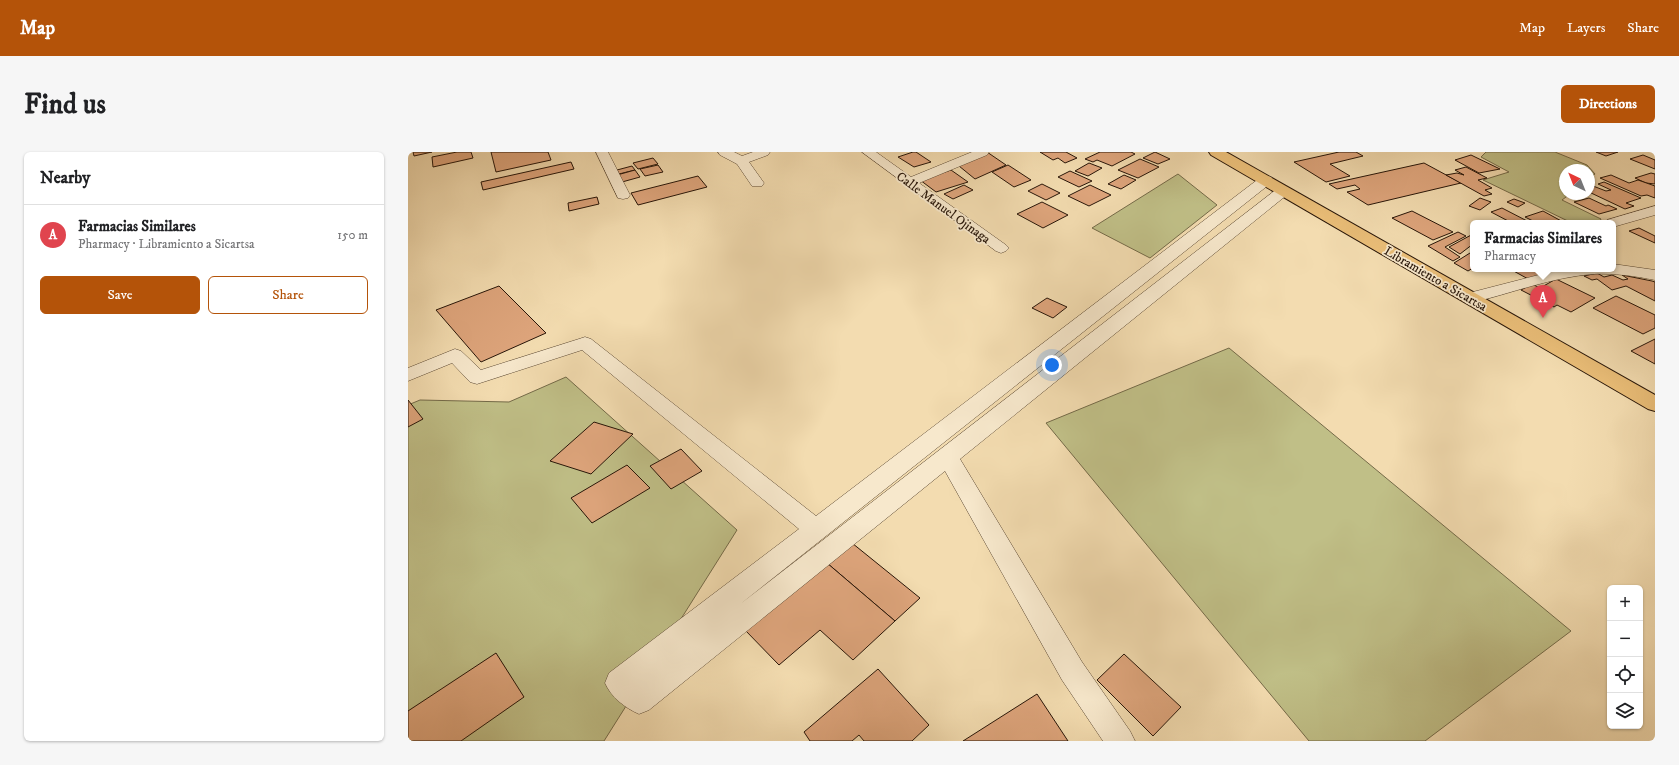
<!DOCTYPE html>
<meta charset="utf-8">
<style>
:root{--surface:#fff;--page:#f6f6f6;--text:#202124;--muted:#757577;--line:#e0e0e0;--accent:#b45309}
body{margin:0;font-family:"IM FELL DW Pica",serif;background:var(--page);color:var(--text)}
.controls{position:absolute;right:12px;bottom:12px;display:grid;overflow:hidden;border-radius:6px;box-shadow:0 1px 3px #0004}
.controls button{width:36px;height:36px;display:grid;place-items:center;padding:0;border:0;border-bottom:1px solid var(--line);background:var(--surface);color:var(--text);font:20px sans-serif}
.compass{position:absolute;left:1151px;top:12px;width:36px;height:36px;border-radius:50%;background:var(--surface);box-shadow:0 1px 3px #0004;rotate:317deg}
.you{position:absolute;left:644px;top:213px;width:14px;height:14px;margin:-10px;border:3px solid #fff;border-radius:50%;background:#1a73e8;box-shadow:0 0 0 6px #1a73e833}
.badge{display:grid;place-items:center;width:26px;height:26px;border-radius:50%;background:var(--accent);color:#fff;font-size:13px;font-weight:700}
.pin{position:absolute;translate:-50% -33px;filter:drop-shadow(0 1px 2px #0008)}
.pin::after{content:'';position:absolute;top:21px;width:14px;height:12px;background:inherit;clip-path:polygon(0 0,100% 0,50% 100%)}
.popup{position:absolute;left:1062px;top:68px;width:146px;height:52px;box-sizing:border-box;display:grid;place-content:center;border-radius:6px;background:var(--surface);filter:drop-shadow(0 1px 3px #0005);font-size:13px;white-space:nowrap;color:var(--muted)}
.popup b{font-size:15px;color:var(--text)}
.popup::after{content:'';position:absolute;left:50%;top:100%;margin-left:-8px;border:8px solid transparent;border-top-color:var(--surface)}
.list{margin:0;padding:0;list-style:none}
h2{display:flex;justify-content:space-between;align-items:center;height:52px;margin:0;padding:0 16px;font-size:17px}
h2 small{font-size:13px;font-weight:400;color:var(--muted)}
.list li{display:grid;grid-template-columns:26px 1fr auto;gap:12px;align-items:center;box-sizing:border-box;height:60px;padding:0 16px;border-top:1px solid var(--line)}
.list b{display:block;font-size:15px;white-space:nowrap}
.list p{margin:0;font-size:13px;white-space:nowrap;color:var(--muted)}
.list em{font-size:13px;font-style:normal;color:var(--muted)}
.actions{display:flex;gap:8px;padding:12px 16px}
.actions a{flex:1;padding:9px 0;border:1px solid var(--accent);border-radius:6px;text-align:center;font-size:14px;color:var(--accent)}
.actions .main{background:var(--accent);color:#fff}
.icon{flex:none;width:22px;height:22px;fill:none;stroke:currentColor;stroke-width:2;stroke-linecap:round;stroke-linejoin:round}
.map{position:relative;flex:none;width:1247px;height:589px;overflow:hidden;border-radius:6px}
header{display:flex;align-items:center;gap:24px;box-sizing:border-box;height:56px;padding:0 20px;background:var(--accent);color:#fff}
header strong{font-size:19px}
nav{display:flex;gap:22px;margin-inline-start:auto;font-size:14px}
.intro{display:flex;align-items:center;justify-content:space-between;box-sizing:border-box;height:96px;padding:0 24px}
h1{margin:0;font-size:28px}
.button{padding:10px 18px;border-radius:6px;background:var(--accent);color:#fff;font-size:14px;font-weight:700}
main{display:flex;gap:24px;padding:0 24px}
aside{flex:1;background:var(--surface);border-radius:6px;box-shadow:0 1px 3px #0004}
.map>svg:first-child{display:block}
.green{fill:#c0bf87;stroke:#746a48}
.building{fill:#dea57c;stroke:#271508}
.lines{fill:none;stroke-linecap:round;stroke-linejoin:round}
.minor-casing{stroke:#5a4732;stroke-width:1}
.primary-casing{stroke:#271508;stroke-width:2}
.minor{fill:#f7e8cc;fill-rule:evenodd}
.primary{fill:#eabe78;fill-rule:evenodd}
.labels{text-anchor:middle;stroke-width:3.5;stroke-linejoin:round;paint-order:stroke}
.far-street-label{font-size:13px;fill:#271508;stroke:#f7e8cc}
</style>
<header>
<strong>Map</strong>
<nav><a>Map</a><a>Layers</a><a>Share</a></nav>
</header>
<div class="intro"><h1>Find us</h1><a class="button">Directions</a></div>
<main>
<aside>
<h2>Nearby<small></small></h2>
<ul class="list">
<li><span class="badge" style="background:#e0444e">A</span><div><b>Farmacias Similares</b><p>Pharmacy · Libramiento a Sicartsa</p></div><em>150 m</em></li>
</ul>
<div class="actions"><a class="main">Save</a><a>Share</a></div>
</aside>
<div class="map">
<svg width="1247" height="589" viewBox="0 0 1247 589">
<rect width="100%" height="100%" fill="#f3dcb0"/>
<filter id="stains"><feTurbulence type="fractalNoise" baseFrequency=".005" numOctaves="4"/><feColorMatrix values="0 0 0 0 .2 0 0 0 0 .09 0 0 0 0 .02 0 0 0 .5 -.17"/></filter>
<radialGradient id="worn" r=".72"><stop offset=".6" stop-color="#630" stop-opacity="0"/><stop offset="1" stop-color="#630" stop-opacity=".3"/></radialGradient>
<g class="green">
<polygon points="1078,0 1147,0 1179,13 1187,22 1181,26 1181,18 1157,18 1157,42 1162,42 1154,48 1193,67 1191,71 1164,71 1075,28 1101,20 1073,5"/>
<polygon points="770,22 809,53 742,106 684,76"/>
<polygon points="821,196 1163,479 1017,589 901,589 638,271"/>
<polygon points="158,225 329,378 196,589 0,589 0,253 12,248 101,250"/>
</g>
<g class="building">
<polygon points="5,0 24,0 6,4"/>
<polygon points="49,0 63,0 65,6 25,15 24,5"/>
<polygon points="83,0 140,0 143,8 88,20"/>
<polygon points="505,0 508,0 523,10 506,15 490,5"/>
<polygon points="579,0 598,13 567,27 551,14"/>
<polygon points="632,0 658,0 669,6 657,11 650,6 645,8"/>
<polygon points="692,0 723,0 727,2 704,14 689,8 685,10 677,7"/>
<polygon points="747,0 762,7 750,12 735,6"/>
<polygon points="931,0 948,0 955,4 922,12 942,24 918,30 886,10"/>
<polygon points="1188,0 1210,0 1198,4"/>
<polygon points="1063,3 1092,17 1071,21 1047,8"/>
<polygon points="1235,3 1247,8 1247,17 1222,7"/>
<polygon points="245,6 250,12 230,17 225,11"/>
<polygon points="732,7 751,15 730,26 710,18"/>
<polygon points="163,10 166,17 75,38 73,30"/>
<polygon points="681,11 694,16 680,24 667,19"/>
<polygon points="1016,11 1053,31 960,53 939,40 952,37 947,33 929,37 921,32"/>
<polygon points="250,13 255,20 237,24 232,17"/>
<polygon points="600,13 623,28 606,35 584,20"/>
<polygon points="224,14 227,18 211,22 209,18"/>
<polygon points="1058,15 1079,26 1070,28 1084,36 1077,38 1084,42 1076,44 1038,23 1049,21 1056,23 1047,18"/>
<polygon points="227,18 232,25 214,30 209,23"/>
<polygon points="543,18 560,30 528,40 512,28"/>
<polygon points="662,19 684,29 671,35 650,25"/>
<polygon points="1243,21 1247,22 1247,32 1238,31 1227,26"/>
<polygon points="716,23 728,28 713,37 700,32"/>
<polygon points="1203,23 1221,31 1230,28 1247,34 1247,46 1239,43 1233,44 1192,26"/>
<polygon points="290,24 299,35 230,53 223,41"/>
<polygon points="1196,30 1233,46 1218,51 1226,54 1217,57 1181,40 1181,35 1185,34 1198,39 1203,38 1190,32"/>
<polygon points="634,32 652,41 638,48 620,39"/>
<polygon points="556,33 565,38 545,47 536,42"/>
<polygon points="682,33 703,43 681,54 660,44"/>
<polygon points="189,45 191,52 161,59 160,51"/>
<polygon points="1072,46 1083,50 1072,58 1061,54"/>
<polygon points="1181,46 1198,54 1200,53 1209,57 1191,62 1166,50"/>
<polygon points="1106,47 1117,51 1110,55 1099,50"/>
<polygon points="634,50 660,63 635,76 609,62"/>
<polygon points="1094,56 1123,71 1104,71 1083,60"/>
<polygon points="1004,59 1045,80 1025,88 984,66"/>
<polygon points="1135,59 1157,71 1129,71 1117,65"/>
<polygon points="1231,76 1247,84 1247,91 1221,79"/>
<polygon points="1050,80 1058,84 1037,95 1052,105 1045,109 1020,94"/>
<polygon points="1065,82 1065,92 1052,102 1041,95"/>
<polygon points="1062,101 1065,102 1065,116 1060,119 1046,111"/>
<polygon points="1102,117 1145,117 1122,128"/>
<polygon points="1189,121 1196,125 1204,123 1215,128 1220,127 1214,123 1244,129 1247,130 1247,149 1218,134 1204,138 1189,127 1184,128 1176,124"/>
<polygon points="1148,127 1187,146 1163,160 1149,153 1146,155 1113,138 1124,132 1132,136"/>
<polygon points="91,134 138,181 73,210 28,158"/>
<polygon points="1208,144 1247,163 1247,176 1235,182 1185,156"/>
<polygon points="639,146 659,155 645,166 624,156"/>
<polygon points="1247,187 1247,212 1223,199"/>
<polygon points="0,248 15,267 0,275"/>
<polygon points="186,270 225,282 183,322 142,309"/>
<polygon points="273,297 294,319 263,337 242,314"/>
<polygon points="219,313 242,336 184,371 163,346"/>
<polygon points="444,391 512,446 487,469 419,411"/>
<polygon points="419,411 487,469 445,508 412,478 371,513 337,478"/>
<polygon points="88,501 116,545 53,589 0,589 0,559"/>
<polygon points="716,502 773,555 745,584 689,528"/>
<polygon points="470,517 521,573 504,589 456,589 451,583 444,589 402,589 396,580"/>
<polygon points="629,542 660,589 555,589"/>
</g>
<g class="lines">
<defs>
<g id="minor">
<polygon points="188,0 200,0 222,43 220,46 215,47 210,46"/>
<polygon points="310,0 326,0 334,4 345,0 362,0 360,3 341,10 356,31 354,34 344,34 329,12 312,3"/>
<polygon points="454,0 468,0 503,25 564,0 581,0 579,3 511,31 598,93 601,96 598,99 593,101 588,99"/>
<path d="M858 24 863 25 865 28 863 31 331 453 870 36H880L882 39 880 42 552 307 674 510 722 579 727 589H695L654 528 537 319 241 558 231 562C217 556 203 545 197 531L201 521 391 377 174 198 69 232 62 230 44 211 0 229V216L47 197 53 199 73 218 171 187 177 185 183 187 408 364 853 25Z"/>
<polygon points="1247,54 1247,63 1205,75 1205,71 1197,71 1199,68"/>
<path d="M1205 112 1247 118V128C1227 124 1206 121 1186 122 1144 125 1104 141 1063 151L1057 150 1055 146 1057 142 1154 117H1205Z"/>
</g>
<polygon id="primary" points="801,0 818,0 1247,243 1247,259 1240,257 803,3"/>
</defs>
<use href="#minor" class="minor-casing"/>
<use href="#primary" class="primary-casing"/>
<use href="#minor" class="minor"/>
<use href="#primary" class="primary"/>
</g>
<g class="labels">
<g class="far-street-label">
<text transform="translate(536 55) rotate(36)" y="5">Calle Manuel Ojinaga</text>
<text transform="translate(1028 126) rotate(30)" y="5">Libramiento a Sicartsa</text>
</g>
</g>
<rect width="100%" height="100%" filter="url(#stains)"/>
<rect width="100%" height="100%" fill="url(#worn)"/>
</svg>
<div class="controls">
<button>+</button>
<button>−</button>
<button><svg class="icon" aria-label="locate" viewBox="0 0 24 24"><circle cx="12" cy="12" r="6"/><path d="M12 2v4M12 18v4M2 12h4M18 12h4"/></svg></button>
<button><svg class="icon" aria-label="layers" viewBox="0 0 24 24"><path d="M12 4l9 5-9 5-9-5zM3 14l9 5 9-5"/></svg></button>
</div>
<svg class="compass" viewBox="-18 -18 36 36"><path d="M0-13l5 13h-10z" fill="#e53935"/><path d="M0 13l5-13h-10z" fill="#757577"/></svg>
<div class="you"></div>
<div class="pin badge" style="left:1135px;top:166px;background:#e0444e">A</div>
<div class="popup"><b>Farmacias Similares</b>Pharmacy</div>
</div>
</main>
